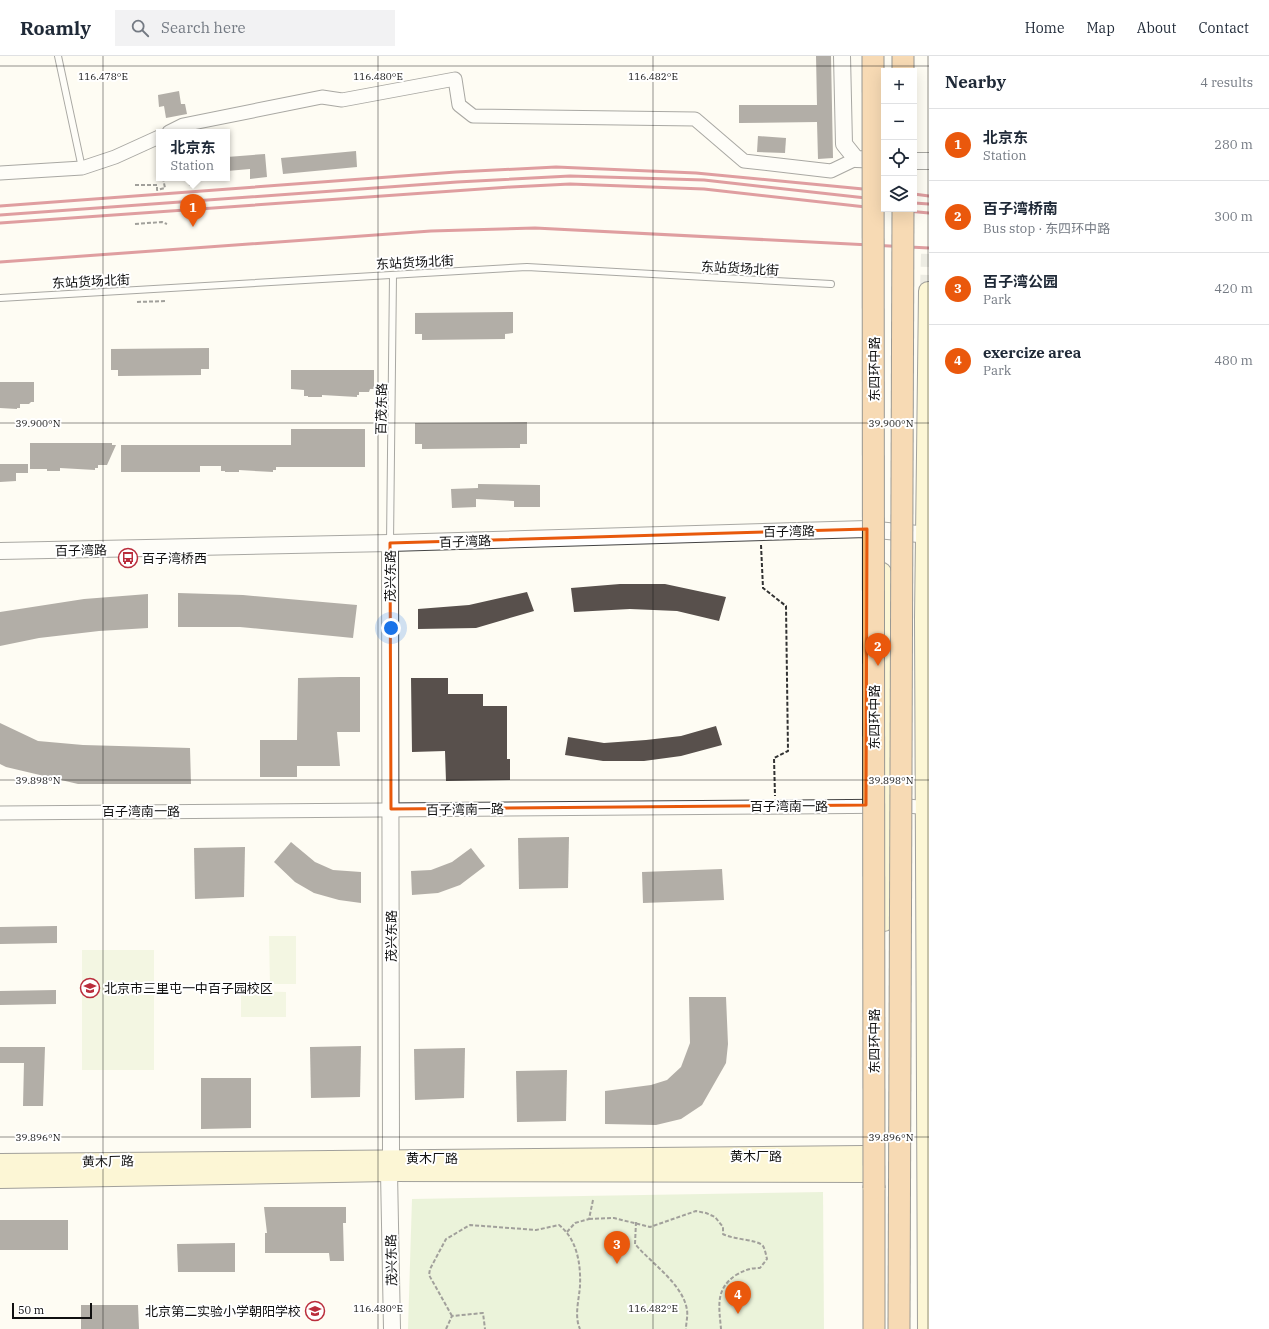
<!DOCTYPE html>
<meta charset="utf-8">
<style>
:root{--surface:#fff;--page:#f2f2f3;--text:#1f2937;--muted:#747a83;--line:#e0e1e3;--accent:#ea580c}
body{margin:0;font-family:"IBM Plex Serif","Noto Sans SC",serif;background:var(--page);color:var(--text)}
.controls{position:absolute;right:12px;top:12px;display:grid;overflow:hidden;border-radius:0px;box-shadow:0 4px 16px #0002}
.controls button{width:36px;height:36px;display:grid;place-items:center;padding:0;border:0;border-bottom:1px solid var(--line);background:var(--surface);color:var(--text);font:20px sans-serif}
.scale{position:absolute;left:12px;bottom:10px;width:80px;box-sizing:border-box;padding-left:4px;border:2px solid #101010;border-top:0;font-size:11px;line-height:14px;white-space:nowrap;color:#101010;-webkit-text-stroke:3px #fff;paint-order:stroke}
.you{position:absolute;left:391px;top:572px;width:14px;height:14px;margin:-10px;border:3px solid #fff;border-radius:50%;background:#1a73e8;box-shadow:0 0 0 6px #1a73e833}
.badge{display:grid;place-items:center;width:26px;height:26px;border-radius:50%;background:var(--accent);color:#fff;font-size:13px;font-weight:700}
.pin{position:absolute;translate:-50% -33px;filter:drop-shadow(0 1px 2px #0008)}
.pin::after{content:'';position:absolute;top:21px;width:14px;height:12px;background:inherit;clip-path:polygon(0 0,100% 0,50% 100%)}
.popup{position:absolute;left:156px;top:73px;width:74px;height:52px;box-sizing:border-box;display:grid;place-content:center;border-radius:0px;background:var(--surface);filter:drop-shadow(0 1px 3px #0005);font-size:13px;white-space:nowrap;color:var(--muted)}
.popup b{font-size:15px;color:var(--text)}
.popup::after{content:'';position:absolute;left:50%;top:100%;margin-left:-8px;border:8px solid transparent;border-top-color:var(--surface)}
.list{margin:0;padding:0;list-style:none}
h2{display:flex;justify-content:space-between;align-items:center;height:52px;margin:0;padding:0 16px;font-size:17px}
h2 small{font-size:13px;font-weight:400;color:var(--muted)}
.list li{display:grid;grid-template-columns:26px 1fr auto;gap:12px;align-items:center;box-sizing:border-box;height:72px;padding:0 16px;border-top:1px solid var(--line)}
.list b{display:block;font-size:15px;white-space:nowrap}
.list p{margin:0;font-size:13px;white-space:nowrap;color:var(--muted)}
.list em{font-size:13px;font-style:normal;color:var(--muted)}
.icon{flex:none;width:22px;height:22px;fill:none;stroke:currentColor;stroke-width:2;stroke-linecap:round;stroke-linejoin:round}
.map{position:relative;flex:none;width:929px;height:1273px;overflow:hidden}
header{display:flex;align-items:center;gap:24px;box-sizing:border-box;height:56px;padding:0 20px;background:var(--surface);border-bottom:1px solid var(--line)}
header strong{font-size:19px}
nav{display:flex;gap:22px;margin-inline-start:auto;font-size:14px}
.search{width:280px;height:36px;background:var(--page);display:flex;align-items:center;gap:10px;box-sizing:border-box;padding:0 14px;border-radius:0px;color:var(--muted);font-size:15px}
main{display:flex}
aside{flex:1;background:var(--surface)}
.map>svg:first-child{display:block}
.green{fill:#d6e8bd}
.pitch{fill:#e6f0cf}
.building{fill:#58504c}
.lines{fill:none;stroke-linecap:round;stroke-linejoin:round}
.tertiary-tunnel{stroke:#dad9d1;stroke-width:16;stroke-dasharray:16 8;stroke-linecap:butt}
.service-casing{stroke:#434343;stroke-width:8}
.minor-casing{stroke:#434343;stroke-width:15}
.tertiary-casing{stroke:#434343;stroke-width:18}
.secondary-casing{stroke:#323232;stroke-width:20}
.trunk-casing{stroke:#212121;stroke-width:23}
.path{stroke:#323232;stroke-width:2;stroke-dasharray:4 2;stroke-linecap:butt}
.service{stroke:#fff;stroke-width:6}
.minor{stroke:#fff;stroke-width:13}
.tertiary{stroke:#fff;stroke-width:16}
.secondary{stroke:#fbefb1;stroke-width:18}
.trunk{stroke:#f0b268;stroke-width:21}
.rail{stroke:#ba2d3c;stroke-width:3}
.trunk-bridge-casing{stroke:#212121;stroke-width:23;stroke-linecap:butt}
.trunk-bridge{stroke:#f0b268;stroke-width:21}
.marked{fill:none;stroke:#e8590c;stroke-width:3;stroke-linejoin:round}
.ticks{fill:none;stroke:#101010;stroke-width:1;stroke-opacity:0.45}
.labels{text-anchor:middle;stroke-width:4;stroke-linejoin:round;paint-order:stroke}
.street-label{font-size:13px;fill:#101010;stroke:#fff}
.poi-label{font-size:13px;fill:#101010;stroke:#fff;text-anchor:start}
.ticks-label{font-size:10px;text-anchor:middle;fill:#101010;stroke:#fff;stroke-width:4;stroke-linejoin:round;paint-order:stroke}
</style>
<header>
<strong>Roamly</strong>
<div class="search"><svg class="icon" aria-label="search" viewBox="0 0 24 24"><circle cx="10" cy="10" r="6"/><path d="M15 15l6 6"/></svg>Search here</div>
<nav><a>Home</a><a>Map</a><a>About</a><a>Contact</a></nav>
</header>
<main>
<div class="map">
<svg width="929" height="1273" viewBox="0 0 929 1273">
<rect width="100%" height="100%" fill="#fefcf3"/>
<polygon class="green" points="823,1136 824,1273 408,1273 412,1143"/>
<g class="pitch">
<polygon points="269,880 296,880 296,928 270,928"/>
<rect x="82" y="894" width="72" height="120"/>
<polygon points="241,935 286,936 286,961 241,961"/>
</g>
<g class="building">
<polygon points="816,0 831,0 833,102 818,103 817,66 739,67 739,49 817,49"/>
<polygon points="179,35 181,48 185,48 187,58 166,62 164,50 159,51 158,39"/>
<polygon points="758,80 786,82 785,97 757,96"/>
<polygon points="356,95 357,111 283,118 281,102"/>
<polygon points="265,98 267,121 250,123 250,113 227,115 227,101"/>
<polygon points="513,256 513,277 505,278 505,283 422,284 422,278 415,278 415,257"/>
<polygon points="209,292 209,313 201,313 201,319 118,320 118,314 111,314 111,293"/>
<polygon points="291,314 374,314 374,333 370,333 369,336 359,336 359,339 357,339 357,341 322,339 322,341 308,341 308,340 304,340 304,334 291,333"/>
<polygon points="0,326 34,326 34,346 31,346 29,348 20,348 20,352 17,352 17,353 0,352"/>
<polygon points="527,366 527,388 520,388 520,392 422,393 422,388 415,388 415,367"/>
<polygon points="291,373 365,373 365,411 276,411 276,414 273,414 273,416 239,414 239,416 225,416 225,415 221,415 221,410 200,410 200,416 121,416 121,389 291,389"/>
<polygon points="30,387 112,387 112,389 116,389 107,409 98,409 98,412 95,412 95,414 60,412 60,415 47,415 47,413 30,413"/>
<polygon points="0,408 28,408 28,417 16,417 16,425 0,426"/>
<polygon points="478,428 540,429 540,451 514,451 514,445 476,443 476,451 452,452 451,433 478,432"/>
<polygon points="620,528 665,528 726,541 719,565 677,555 630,553 574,556 571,532"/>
<polygon points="527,536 534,555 476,572 418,573 418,553 469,549"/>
<polygon points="178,537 243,539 357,549 353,582 240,571 178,571"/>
<polygon points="148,538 148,572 99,575 39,582 0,590 0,556 84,543"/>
<polygon points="340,621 360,621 360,676 337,676 340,710 297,710 297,721 260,721 260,684 297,684 298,622"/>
<polygon points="411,622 448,622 448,638 483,638 483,650 507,650 507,703 510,703 510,724 446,725 445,695 412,696"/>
<polygon points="0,667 38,685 83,689 190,692 191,728 78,728 6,711 0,708"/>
<polygon points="716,670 722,689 681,700 644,705 603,705 565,699 568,681 604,687 646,684 681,680"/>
<polygon points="569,781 568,832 519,833 518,782"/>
<polygon points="291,786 315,806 333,814 361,816 361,847 339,844 314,837 295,826 274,806"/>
<polygon points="245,791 244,841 195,843 194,792"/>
<polygon points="471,792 485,810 460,829 438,837 412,839 411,815 431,814 452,806"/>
<polygon points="722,813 724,844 643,847 642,816"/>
<polygon points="57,870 57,887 0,888 0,871"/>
<polygon points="56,934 56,948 0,949 0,935"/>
<polygon points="689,941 726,941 728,988 726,1007 702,1049 681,1063 656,1069 605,1068 605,1035 651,1029 667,1024 681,1011 690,987"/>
<polygon points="361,990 360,1041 311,1042 310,991"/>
<polygon points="0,991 45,991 43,1050 23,1050 24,1007 0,1007"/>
<polygon points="465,992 464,1042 415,1044 414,993"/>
<polygon points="567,1014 566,1065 517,1066 516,1015"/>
<polygon points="201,1022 251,1022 251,1072 201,1073"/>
<polygon points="264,1151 346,1151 346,1167 343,1167 344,1205 330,1205 329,1197 265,1197 265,1177 267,1177"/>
<rect x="0" y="1164" width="68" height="30"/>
<polygon points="235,1187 235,1216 178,1216 177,1188"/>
<polygon points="81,1249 138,1249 139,1273 81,1273"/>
</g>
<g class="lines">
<polyline class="tertiary-tunnel" points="928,235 929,198"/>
<defs>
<g id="service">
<polyline points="58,0 82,112"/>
<polyline points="0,242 527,211 831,228"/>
<polyline points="390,487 393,219"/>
</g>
<g id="minor">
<polyline points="169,76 183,69 322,41 342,44 455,23 459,49 473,60 695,63 744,105 831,115 856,103"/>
<polyline points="0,117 82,112 115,101 159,81"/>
<polyline points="0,757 908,750 929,752"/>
</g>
<g id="tertiary">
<polyline points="842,0 844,88 856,103 884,104"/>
<polyline points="914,105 929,105"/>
<polyline points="390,487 391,1102 389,1116 392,1273"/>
<polyline points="0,495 390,487 867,473 929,479"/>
</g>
<g id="secondary">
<polyline points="882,516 888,610 884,866"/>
<polyline points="0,1107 864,1099"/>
<polyline points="0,1123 389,1116 864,1117"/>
<polyline points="927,1273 924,563 928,235"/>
</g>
<g id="trunk">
<polyline points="903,15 903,0"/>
<polyline points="874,1273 874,1132"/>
</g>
</defs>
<use href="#service" class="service-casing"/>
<use href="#minor" class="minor-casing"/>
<use href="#tertiary" class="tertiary-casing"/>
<use href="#secondary" class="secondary-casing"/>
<use href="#trunk" class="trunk-casing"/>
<g class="path">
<polyline points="189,122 190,130"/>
<polyline points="135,129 157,129 157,134 165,132 163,122"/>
<polyline points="135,168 162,166 167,168"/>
<polyline points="137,246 167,245"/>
<polyline points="761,489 763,532 786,550 788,695 774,702 775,740"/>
<path d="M589 1163 614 1162 650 1171 696 1155 706 1157 715 1161 723 1171V1178C734 1184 757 1183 763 1190 765 1193 766 1199 767 1203L760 1212C750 1212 745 1214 736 1219 715 1233 719 1250 721 1273"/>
<path d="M636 1166 635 1188C652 1208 683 1228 687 1254 688 1260 686 1267 686 1273"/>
<polyline points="567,1176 575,1167 589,1163 593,1144"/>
<path d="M452 1260 429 1219 430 1213 446 1183 470 1169 536 1174 559 1169C577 1183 581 1208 580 1230 579 1244 574 1260 580 1273"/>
<polyline points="446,1273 452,1260 483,1257 485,1273"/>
</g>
<use href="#service" class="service"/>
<use href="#minor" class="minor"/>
<use href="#tertiary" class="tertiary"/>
<use href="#secondary" class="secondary"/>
<use href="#trunk" class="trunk"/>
<g class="rail">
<polyline points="914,138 929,140"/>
<polyline points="914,147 929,148"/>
<polyline points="0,150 456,116 556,111 696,117 884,135"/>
<polyline points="886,153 929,157"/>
<polyline points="0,159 457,126 570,120 704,124 884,144"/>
<polyline points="0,167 511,131 570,128 704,133 884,153"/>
<polyline points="0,206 431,175 535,172 929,192"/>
</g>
<defs>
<g id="trunk-bridge">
<polyline points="873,0 874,1132"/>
<polyline points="899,1273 903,153"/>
</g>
</defs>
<use href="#trunk-bridge" class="trunk-bridge-casing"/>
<use href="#trunk-bridge" class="trunk-bridge"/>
</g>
<path d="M0 0H929V1273H0ZM867 473 866 749 391 753 390 487Z" fill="#fefcf3" fill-opacity=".55" fill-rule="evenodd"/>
<path class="marked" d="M867 473 866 749 391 753 390 487Z"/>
<path class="ticks" d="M103 0V1273M378 0V1273M653 0V1273M928 0V1273M0 10H929M0 367H929M0 724H929M0 1081H929"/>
<defs>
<symbol id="bus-ring" viewBox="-11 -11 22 22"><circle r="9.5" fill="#fff" stroke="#ba2d3c" stroke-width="1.5"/><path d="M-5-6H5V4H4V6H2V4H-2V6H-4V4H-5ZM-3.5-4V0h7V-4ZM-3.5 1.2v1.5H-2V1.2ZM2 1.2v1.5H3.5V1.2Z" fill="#ba2d3c"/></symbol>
<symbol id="school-ring" viewBox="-11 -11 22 22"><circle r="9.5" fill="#fff" stroke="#ba2d3c" stroke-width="1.5"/><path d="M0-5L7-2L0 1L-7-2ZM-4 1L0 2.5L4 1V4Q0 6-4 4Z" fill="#ba2d3c"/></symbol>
</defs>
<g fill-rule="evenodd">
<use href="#bus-ring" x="117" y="491" width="22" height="22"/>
<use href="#school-ring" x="79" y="921" width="22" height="22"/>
<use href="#school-ring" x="304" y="1244" width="22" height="22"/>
</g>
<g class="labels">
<g class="street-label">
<text transform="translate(415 206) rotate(-3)" y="5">东站货场北街</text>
<text transform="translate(740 212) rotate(3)" y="5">东站货场北街</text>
<text transform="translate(91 225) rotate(-3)" y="5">东站货场北街</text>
<text transform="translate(874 313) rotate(-90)" y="5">东四环中路</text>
<text transform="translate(381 353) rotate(-89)" y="5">百茂东路</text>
<text transform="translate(789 475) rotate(-1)" y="5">百子湾路</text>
<text transform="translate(465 485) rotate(-2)" y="5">百子湾路</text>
<text transform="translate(81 494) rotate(-1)" y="5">百子湾路</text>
<text transform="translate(390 520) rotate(-90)" y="5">茂兴东路</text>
<text transform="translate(874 661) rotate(-90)" y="5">东四环中路</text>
<text x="789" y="755">百子湾南一路</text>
<text transform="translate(465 753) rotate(-1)" y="5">百子湾南一路</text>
<text x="141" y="760">百子湾南一路</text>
<text transform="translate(391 880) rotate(-90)" y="5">茂兴东路</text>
<text transform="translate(874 985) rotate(-90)" y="5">东四环中路</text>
<text x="756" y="1105">黄木厂路</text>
<text x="432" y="1107">黄木厂路</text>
<text transform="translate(108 1105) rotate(-1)" y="5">黄木厂路</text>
<text transform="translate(391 1204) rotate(-91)" y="5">茂兴东路</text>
</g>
<g class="poi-label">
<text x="142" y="507">百子湾桥西</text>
<text x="104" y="937">北京市三里屯一中百子园校区</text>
<text x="301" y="1260" text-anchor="end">北京第二实验小学朝阳学校</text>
</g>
</g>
<g class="ticks-label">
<text x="103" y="24">116.478°E</text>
<text x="378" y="24">116.480°E</text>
<text x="653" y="24">116.482°E</text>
<text x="38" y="371">39.900°N</text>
<text x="891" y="371">39.900°N</text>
<text x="38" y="728">39.898°N</text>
<text x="891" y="728">39.898°N</text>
<text x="38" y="1085">39.896°N</text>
<text x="891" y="1085">39.896°N</text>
<text x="378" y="1256">116.480°E</text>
<text x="653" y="1256">116.482°E</text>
</g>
</svg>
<div class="controls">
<button>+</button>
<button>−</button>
<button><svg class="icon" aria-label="locate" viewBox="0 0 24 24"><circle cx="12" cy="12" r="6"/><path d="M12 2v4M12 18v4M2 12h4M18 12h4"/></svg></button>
<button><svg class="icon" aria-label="layers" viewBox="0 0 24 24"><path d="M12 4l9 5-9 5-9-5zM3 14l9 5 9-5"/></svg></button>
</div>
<div class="scale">50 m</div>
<div class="you"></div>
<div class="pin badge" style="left:193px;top:171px">1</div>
<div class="popup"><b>北京东</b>Station</div>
<div class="pin badge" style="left:878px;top:610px">2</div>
<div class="pin badge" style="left:617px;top:1208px">3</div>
<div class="pin badge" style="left:738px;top:1258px">4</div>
</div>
<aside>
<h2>Nearby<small>4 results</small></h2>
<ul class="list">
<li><span class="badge">1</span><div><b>北京东</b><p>Station</p></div><em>280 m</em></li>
<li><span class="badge">2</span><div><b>百子湾桥南</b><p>Bus stop · 东四环中路</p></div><em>300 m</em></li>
<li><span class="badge">3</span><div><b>百子湾公园</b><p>Park</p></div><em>420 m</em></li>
<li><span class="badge">4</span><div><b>exercize area</b><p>Park</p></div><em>480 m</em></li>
</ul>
</aside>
</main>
